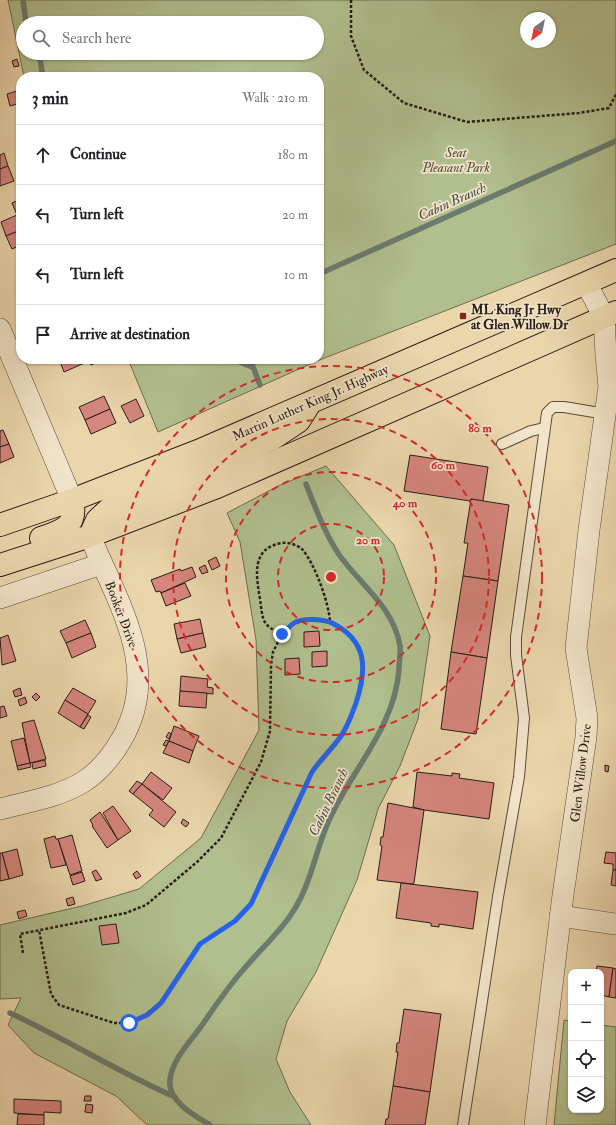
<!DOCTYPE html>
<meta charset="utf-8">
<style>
:root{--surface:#fff;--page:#f2f2f2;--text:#202124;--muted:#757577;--line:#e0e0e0}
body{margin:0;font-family:"IM FELL Double Pica",serif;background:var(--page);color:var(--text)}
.controls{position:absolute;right:12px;bottom:12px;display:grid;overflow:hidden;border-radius:8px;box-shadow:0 1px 3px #0004}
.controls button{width:36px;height:36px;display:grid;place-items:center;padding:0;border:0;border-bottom:1px solid var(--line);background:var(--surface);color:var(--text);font:20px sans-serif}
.compass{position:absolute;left:520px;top:12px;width:36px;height:36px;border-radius:50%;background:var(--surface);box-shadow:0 1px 3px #0004;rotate:213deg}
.stop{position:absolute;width:12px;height:12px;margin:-9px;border:3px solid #2563eb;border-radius:50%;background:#fff}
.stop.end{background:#2563eb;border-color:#fff;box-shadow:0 1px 4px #0008}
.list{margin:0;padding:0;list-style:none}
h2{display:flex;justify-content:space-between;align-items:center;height:52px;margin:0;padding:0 16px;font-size:17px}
h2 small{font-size:13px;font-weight:400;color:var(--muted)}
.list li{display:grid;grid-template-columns:26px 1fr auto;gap:12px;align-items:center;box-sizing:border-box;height:60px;padding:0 16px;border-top:1px solid var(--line)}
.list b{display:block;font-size:15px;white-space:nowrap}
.list em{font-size:13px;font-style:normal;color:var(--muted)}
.icon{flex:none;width:22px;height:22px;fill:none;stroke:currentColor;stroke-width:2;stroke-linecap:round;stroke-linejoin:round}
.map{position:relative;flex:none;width:616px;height:1125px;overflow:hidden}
.search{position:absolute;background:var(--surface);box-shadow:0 1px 3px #0004;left:16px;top:16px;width:308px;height:44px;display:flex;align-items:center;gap:10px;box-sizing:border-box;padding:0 14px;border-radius:22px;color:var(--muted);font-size:15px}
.panel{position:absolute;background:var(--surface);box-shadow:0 1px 3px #0004;left:16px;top:72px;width:308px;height:292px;border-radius:16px}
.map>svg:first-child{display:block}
.green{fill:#b1bf8e;stroke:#6c6e52;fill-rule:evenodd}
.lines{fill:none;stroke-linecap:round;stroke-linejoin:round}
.stream{stroke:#6b7b6f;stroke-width:5.5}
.building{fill:#d6867e;stroke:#281d16}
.lane-casing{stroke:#594b3c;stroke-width:12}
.street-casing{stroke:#594b3c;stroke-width:22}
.primary-casing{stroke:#281d16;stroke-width:24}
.path{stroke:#281d16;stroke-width:2.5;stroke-dasharray:3 2;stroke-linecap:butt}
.lane{stroke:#f2e4c9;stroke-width:10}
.street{stroke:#f2e4c9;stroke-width:21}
.primary{stroke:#ebd6ac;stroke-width:22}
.route{stroke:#2563eb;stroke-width:5}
.ring{fill:none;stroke:#d62828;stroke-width:2;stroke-dasharray:7 5}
.poi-dot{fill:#8f2418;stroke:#f2e4c9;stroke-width:1.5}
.labels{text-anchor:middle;stroke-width:3.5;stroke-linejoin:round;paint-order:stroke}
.park-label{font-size:13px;font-style:italic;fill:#514e3a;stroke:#f2e4c9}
.poi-label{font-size:13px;font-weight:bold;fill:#281d16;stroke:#f2e4c9;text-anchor:start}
.street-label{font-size:13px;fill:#281d16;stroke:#f2e4c9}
.water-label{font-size:14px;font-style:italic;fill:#4a4c43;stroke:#f2e4c9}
.centre{fill:#d62828;stroke:#f2e4c9;stroke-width:2}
.ring-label{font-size:12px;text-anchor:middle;font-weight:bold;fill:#d62828;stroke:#f2e4c9;stroke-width:3.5;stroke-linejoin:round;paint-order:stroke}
</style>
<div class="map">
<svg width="616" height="1125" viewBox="0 0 616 1125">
<rect width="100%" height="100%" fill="#ebd6ac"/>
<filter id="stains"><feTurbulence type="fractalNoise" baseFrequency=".005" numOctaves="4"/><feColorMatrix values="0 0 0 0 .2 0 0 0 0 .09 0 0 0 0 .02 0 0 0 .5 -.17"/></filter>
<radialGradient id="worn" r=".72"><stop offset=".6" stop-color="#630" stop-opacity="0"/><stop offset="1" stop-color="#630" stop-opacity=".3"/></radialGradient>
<g class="green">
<path d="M8 0H616V244L317 361 158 432 128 359H319V77H24ZM526 18H550V42H526ZM23 23H317V53H23Z"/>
<polygon points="326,466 394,545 430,636 418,719 400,766 378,809 357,880 316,972 287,1021 276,1059 290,1092 311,1125 147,1125 116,1096 34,1053 8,1025 21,998 0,999 0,925 82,906 139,889 201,838 259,730 256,640 240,542 227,513 278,486"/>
<polygon points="564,1020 571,1021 571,1110 601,1110 601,1025 616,1027 616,1125 554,1125"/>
</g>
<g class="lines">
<g class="stream">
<polyline points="23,0 26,23"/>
<polyline points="39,53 43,77"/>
<polyline points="319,274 616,141"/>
<polyline points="233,359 252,367"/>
<polyline points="250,359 260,385"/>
<path d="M10 1013C66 1039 118 1072 175 1097"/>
<path d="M210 1125C195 1116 167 1101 170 1080 172 1060 189 1043 200 1028 214 1008 227 988 243 970 258 952 277 935 290 916 310 888 314 856 327 825 349 772 395 729 399 669 399 662 401 653 400 646 394 608 361 585 340 556 325 534 316 509 306 484"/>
</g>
</g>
<g class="building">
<polygon points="17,59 19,66 14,67 12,61"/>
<polygon points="17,91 20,103 10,106 7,94"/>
<polygon points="4,153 8,166 0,169 0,155"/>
<polygon points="8,166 14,181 0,186 0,169"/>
<polygon points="21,199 21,230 6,236 1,222 17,215 12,203"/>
<polygon points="21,230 21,245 12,249 6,236"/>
<polygon points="59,359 101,359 102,360 91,365 89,361 64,372"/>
<polygon points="104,396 110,409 85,420 79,407"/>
<polygon points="136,399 144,416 130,423 121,406"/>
<polygon points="110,409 116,423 91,434 85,420"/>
<polygon points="3,430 9,444 0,447 0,431"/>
<polygon points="9,444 14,457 0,463 0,447"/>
<polygon points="410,455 488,467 483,501 471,499 470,501 404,491"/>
<polygon points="471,499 509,505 498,581 463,576 468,543 464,543"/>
<polygon points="216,557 220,566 212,570 208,561"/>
<polygon points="205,565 208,572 202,574 199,568"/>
<polygon points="192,567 196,577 161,593 160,591 156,592 151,580 180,569 181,571"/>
<polygon points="463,576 498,581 487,658 451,652"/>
<polygon points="185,583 191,596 166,606 161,593"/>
<polygon points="200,619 203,633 177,639 174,624"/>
<polygon points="85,620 91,633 66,643 60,631"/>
<polygon points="319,631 320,646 304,647 304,632"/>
<polygon points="91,633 96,647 72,658 66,643"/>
<polygon points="203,633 206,647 181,653 177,639"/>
<polygon points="8,635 16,661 2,665 0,638"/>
<polygon points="327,651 327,666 312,667 312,652"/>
<polygon points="451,652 487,658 476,734 441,729"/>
<polygon points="299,658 300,674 285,675 285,659"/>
<polygon points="181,676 208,679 207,687 213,688 213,694 180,691"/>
<polygon points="20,688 22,695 15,697 13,691"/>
<polygon points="73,688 96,701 88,714 65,700"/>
<polygon points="180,691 207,693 206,708 179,706"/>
<polygon points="36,693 40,697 36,701 32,697"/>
<polygon points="25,697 27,703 20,706 18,700"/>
<polygon points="65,700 88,714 80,727 58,713"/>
<polygon points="4,706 7,716 0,718 0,707"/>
<polygon points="88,715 91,717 84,729 80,727"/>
<polygon points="34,720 46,759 30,763 22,723"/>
<polygon points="174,726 199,736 193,751 169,741"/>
<polygon points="169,732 171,734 169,739 166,737"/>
<polygon points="24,738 30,763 17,766 11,741"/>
<polygon points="166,740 169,741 166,746 163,745"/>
<polygon points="169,741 193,751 189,763 163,753"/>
<polygon points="45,760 46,766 33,769 32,763"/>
<polygon points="30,763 31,767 18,770 17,766"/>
<polygon points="605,765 609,766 608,772 605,771"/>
<polygon points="151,772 172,788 163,800 142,784"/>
<polygon points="417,772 452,776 452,773 460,774 459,778 494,783 489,819 424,810 413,807"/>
<polygon points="137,781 142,784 133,794 129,791"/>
<polygon points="142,784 176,812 164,827 149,815 153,810 133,794"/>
<polygon points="388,803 424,810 414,883 412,884 377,880 382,846 380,845 381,837 383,837"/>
<polygon points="113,806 131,831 118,840 103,813"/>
<polygon points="100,812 118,840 107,848 92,826 93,825 90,820"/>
<polygon points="183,819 189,823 186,827 181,823"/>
<polygon points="72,835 82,871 70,875 58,839"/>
<polygon points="55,836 56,839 58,839 66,865 51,868 44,839"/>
<polygon points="17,849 23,875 9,879 2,853"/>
<polygon points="606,852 616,853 616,870 613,870 613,864 604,863"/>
<polygon points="0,853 2,853 9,879 0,881"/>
<polygon points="96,870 102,879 96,881 92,872"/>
<polygon points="613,870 616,870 616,886 611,885"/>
<polygon points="137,871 141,876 136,879 133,874"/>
<polygon points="82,872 85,881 73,885 70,876"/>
<polygon points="401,883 478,892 473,929 439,924 439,927 431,926 431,923 396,918"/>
<polygon points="73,897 75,904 68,906 66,899"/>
<polygon points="25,910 27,916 19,919 17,912"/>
<polygon points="116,924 119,943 102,945 99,926"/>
<polygon points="597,966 613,968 609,997 601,995 601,972 596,972"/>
<polygon points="613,968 616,969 616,998 609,997"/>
<polygon points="404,1009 441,1014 430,1092 393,1086 398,1052 396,1052 397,1043 399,1043"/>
<polygon points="393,1086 430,1092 425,1125 385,1125 386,1119 388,1119"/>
<polygon points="85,1096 91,1096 91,1101 84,1101"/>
<polygon points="14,1099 61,1101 61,1113 44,1112 44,1115 14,1113"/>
<polygon points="86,1104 93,1105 92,1113 85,1112"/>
<polygon points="18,1114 44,1115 44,1125 17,1125"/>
</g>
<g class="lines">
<defs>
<g id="lane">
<polyline points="502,444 531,431 544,428"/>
<polyline points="463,1125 498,897 519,777 524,718 516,655 516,637 547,413 553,407 564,407 606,414"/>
</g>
<g id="street">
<polyline points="0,329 72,500"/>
<polyline points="0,598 101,564"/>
<path d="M0 809C27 802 59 797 83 782 99 772 111 757 120 742 164 671 117 602 90 536"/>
<polyline points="560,916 616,924"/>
<polyline points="535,1125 563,895 586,737 587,718 576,648 589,530 609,387 606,355 604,317 586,283"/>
</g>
<g id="primary">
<polyline points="0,525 72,500 198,451 616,270"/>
<polyline points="90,536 97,520 111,507 209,468 272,439 299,421 309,405"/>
<path d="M41 538C63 531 78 526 72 500"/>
<polyline points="0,565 90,536 217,487 616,312"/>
</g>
</defs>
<use href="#lane" class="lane-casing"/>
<use href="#street" class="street-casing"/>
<use href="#primary" class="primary-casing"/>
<g class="path">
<polyline points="351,0 351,36 364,70 404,103 467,122 579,113 609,108 616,94"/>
<path d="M282 634C261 625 263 620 260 599 256 575 251 548 282 543 289 542 297 545 302 549 315 564 329 603 330 622"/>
<polyline points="23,953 20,934 126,913 146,905 197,862 221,838 261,762 270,731 271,665 273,652 282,634 295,623 309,620 330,622 348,633 361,651 363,665 362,685 350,721 341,736 321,759 312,772 251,904 235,921 200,944 161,1003 147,1015 129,1023 114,1023 59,1005 51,994 39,930"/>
</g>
<use href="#lane" class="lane"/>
<use href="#street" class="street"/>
<use href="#primary" class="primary"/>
</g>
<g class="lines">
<path class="route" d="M129 1023 147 1015 161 1003 200 944 235 921 251 904 312 772C321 759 332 749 341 736 348 726 352 714 356 703 367 669 368 641 332 623 323 619 305 618 296 622 291 624 286 631 282 634"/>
</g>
<g class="ring">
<circle cx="331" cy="577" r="53"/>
<circle cx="331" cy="577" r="105"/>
<circle cx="331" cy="577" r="158"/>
<circle cx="331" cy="577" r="211"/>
</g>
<rect class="poi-dot" x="459" y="312" width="8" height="8" rx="2"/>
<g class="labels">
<g class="park-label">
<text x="456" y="157">Seat<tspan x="456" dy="15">Pleasant Park</tspan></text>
</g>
<g class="poi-label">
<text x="471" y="314">ML King Jr Hwy<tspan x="471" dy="15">at Glen Willow Dr</tspan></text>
</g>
<g class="street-label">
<text transform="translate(310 402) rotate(-24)" y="5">Martin Luther King Jr. Highway</text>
<text transform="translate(122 614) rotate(69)" y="5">Booker Drive</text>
<text transform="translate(580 773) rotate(-83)" y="5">Glen Willow Drive</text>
</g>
<g class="water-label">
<text transform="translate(452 201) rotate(-24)" y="5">Cabin Branch</text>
<text transform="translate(328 802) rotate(-64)" y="5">Cabin Branch</text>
</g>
</g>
<circle cx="331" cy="577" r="6" class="centre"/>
<g class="ring-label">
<text x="480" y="432">80 m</text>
<text x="443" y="469">60 m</text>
<text x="405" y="507">40 m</text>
<text x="368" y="544">20 m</text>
</g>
<rect width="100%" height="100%" filter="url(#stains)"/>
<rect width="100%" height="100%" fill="url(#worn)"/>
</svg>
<div class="controls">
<button>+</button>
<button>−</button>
<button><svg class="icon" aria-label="locate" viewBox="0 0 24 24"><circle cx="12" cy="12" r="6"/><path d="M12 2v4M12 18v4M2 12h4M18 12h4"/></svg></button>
<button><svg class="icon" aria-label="layers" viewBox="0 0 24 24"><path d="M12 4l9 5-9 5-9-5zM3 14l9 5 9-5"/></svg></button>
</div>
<svg class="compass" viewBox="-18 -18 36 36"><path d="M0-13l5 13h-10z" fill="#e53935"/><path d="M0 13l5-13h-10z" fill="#757577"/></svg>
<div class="stop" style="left:129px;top:1023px"></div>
<div class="stop end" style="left:282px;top:634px"></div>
<div class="search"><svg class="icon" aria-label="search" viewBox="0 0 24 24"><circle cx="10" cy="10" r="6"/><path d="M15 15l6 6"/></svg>Search here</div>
<section class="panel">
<h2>3 min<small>Walk · 210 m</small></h2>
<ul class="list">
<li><svg class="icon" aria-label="ahead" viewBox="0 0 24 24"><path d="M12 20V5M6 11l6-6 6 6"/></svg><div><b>Continue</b></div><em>180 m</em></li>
<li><svg class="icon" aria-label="left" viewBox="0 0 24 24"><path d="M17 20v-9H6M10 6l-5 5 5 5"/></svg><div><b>Turn left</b></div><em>20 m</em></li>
<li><svg class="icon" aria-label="left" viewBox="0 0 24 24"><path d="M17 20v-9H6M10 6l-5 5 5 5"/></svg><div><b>Turn left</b></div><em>10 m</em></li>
<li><svg class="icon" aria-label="arrive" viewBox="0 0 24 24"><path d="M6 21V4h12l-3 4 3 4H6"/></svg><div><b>Arrive at destination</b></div></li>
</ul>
</section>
</div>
